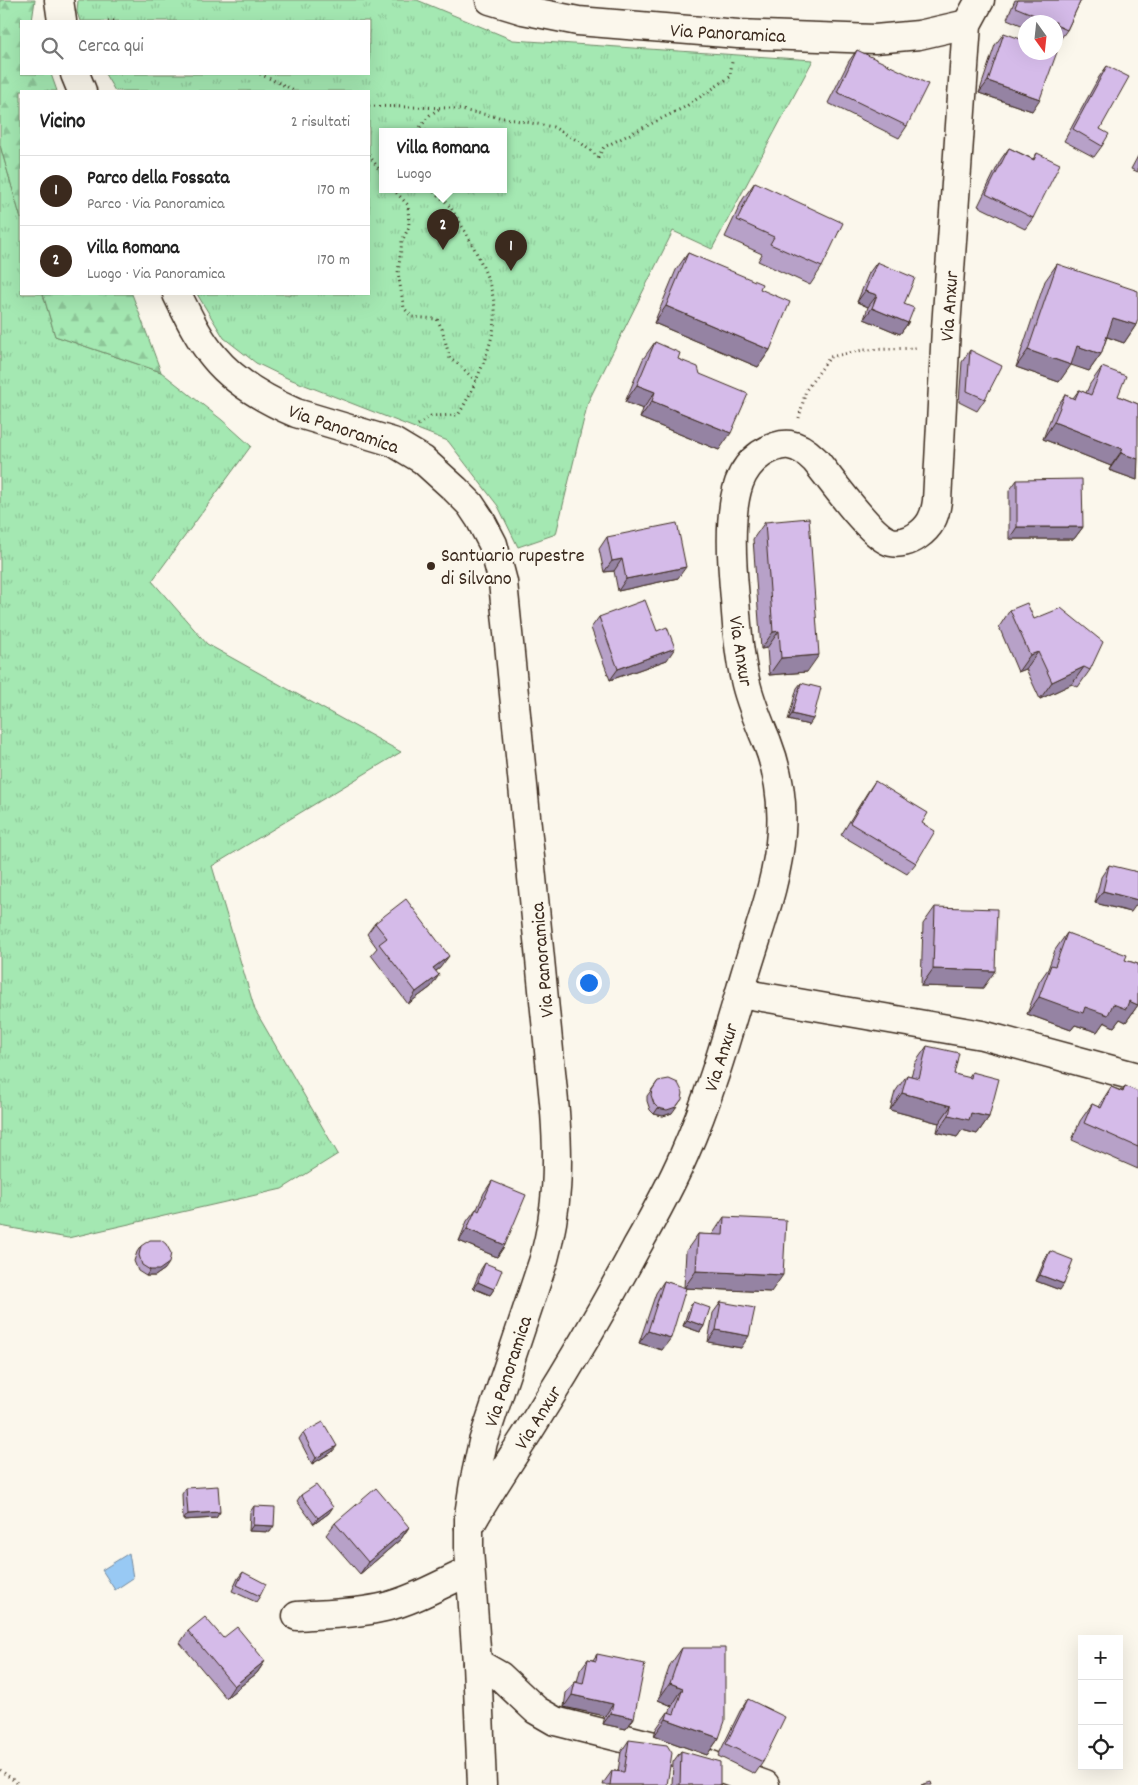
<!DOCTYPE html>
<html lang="it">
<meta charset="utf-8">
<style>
:root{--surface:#fff;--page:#f2f2f2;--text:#222;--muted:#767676;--line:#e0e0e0;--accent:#3b2a1e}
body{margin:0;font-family:Dekko,sans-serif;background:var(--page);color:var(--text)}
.controls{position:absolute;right:15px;bottom:15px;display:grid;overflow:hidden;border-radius:0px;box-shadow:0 5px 20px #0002}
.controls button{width:45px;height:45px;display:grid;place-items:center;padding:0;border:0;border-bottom:1px solid var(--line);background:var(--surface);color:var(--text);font:25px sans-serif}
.compass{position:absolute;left:1018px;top:15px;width:45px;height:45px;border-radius:50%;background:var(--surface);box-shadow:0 5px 20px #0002;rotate:165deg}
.you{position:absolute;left:588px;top:982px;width:18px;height:18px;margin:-12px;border:4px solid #fff;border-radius:50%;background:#1a73e8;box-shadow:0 0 0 8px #1a73e833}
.badge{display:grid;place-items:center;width:32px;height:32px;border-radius:50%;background:var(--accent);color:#fff;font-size:16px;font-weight:700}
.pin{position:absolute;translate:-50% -41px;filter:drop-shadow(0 1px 2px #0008)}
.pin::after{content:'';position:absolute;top:26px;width:18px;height:15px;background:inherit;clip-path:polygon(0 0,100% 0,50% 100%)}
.popup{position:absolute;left:379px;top:128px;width:128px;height:65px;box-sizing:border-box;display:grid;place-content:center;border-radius:0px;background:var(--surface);filter:drop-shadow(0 1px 4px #0005);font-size:16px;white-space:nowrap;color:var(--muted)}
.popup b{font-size:19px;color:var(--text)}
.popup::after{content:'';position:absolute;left:50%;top:100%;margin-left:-10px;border:10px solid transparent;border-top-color:var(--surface)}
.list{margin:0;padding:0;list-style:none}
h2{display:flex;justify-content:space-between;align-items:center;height:65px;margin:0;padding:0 20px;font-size:21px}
h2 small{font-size:16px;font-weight:400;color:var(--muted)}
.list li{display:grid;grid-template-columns:32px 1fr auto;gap:15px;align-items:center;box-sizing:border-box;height:70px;padding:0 20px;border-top:1px solid var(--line)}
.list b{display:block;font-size:19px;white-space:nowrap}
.list p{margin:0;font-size:16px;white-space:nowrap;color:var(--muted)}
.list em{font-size:16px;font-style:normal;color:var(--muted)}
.icon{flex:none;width:28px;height:28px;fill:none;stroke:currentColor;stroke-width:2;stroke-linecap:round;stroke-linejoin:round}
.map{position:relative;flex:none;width:1138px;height:1785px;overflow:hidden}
.search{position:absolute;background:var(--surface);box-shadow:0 5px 20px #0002;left:20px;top:20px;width:350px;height:55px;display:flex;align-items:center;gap:12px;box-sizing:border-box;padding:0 18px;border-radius:0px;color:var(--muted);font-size:19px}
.panel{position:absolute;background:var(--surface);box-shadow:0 5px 20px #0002;left:20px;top:90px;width:350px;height:205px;border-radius:0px}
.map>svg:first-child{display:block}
.grass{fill:url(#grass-tufts);stroke:#708968;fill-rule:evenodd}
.forest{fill:url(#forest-firs);stroke:#708968}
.water{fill:#98c9f4;stroke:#73899e}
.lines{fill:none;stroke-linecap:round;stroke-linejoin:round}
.minor-casing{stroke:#3b2a1e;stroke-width:31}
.path{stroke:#3b2a1e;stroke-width:3;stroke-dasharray:1 4;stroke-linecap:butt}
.minor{stroke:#fbf7ec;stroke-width:28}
.wall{fill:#b7a1c8;stroke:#3b2a1e}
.shaded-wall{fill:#9583a3;stroke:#3b2a1e}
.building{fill:#d5bbe9;stroke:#3b2a1e}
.poi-dot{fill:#3b2a1e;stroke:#fbf7ec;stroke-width:2}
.labels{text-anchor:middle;stroke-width:5;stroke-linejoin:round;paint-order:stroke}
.street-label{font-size:20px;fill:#3b2a1e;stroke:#fbf7ec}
.poi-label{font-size:20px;fill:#3b2a1e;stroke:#fbf7ec;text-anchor:start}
</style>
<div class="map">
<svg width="1138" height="1785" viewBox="0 0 1138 1785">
<defs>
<pattern id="grass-tufts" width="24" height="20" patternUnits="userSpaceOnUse" patternTransform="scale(1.25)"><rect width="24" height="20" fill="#a4e8b2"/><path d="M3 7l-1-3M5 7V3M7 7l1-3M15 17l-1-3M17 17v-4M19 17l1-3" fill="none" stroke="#8ec799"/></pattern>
<pattern id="forest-firs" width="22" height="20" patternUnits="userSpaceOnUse" patternTransform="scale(1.25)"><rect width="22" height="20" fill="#a4e8b2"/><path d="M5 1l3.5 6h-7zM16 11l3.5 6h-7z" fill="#8ec799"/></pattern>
</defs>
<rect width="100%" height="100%" fill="#fbf7ec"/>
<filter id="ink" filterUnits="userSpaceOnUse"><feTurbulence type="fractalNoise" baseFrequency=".02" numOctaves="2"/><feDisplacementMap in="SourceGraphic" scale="10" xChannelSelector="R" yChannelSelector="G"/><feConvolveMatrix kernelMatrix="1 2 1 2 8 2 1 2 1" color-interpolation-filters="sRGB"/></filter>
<g filter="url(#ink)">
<g class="grass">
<path d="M78 0H417L513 40 813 60 712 249 673 231 588 402 556 534 518 547 498 506 448 441 287 378 256 363 224 338 197 294H369V91H115L105 74H369V21H80L77 12ZM383 131H503V189H383Z"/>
<polygon points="0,145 21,219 21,294 43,294 55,336 161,372 222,420 251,446 152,581 207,644 401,752 212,866 255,1010 338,1154 282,1189 68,1238 0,1226"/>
</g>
<g class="forest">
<polygon points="0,0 35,0 32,21 21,21 21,74 51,74 57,91 21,91 21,219 0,145"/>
<polygon points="43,294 132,294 161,372 55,336"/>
</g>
<polygon class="water" points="129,1553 133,1578 115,1590 102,1570"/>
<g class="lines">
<defs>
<g id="minor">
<polyline points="59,0 62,21"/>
<polyline points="490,0 523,10 578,21 738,34 875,39 919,35 967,24"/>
<polyline points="75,74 82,91"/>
<path d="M177 294C188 316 198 338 214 357 235 383 266 400 296 413L393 442 423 460 455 489 470 504 480 519 493 544 503 582 555 1112C559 1166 558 1207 544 1259L483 1442 474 1483 469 1515V1549L477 1663 482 1785"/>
<polyline points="740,993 982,1035 1138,1077"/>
<path d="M469 1527C491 1488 517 1451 540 1413 574 1359 606 1304 636 1248 653 1218 670 1187 684 1155 710 1097 727 1036 745 975 759 928 778 881 781 832 783 802 778 770 767 742 759 723 751 704 746 684 739 656 737 628 735 599 732 566 728 515 739 483 743 472 751 461 761 454 783 440 797 442 815 460 830 478 871 537 891 542 899 544 910 541 917 536 930 527 935 517 937 501L946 328 967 24 980 0"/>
<path d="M297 1616C326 1614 356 1614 385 1607 414 1600 443 1583 470 1571"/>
<polyline points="477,1663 500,1676 536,1710 555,1721 670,1750 765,1785"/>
</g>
</defs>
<use href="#minor" class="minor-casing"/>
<g class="path">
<polyline points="108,21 115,21"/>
<polyline points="260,74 296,91"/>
<polyline points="369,106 450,108 553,127 580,142 598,157 604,147 685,107 730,77 732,62"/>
<polyline points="417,131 430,115 439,109"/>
<polyline points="369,155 383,175"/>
<polyline points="393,189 408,205 409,227 402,241 398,273 404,308 412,317 437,319 442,329 450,359 457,363 476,381"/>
<polyline points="799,418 806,390 830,357 863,350 916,348"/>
<path d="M418 425 431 416 458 415C472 394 493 345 495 319 498 287 468 234 450 207 445 200 437 195 431 189"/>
<polyline points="0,1770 20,1785"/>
</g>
<use href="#minor" class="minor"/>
</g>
<g class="wall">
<polygon points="1015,0 1081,0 1067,30 1059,41 1056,40 1056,22 1026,22 1026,27 1007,19"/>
<polygon points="1004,33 1032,111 979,93 995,45"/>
<polygon points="857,50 907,126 899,138 828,103 849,61"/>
<polygon points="1107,66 1100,129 1102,146 1094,157 1064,141 1099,77"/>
<polygon points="1009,148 1033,159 1037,153 1033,218 1025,229 978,206 1001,159"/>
<polygon points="1138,156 1138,172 1131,169"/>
<polygon points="755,182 822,267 810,285 758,261 762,254 725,237 743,199"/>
<polygon points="688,253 760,289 770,350 758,367 654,323 676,270"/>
<polygon points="877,262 904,304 908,323 900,334 864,319 868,307 857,302 869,273"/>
<polygon points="1057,264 1136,325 1124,343 1107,337 1101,354 1089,371 1071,364 1059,382 1016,367 1045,281"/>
<polygon points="655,342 678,359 719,450 640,418 643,409 625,402 643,359"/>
<polygon points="970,350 985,399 977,411 959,402 962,362"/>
<polygon points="1102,367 1118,396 1138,404 1137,480 1109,470 1111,466 1043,439 1053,412 1065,395 1073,398 1079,390 1086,393 1090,384"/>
<polygon points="1017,480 1083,527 1074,539 1009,539 1009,491"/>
<polygon points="765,522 807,672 769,675 767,648 761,649 753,539"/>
<polygon points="607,537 678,578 618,591 614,571 604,572 599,549"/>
<polygon points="1010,610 1034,619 1090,670 1078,687 1072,684 1040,699 1026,669 1018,672 999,627"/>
<polygon points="599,617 657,631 667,660 610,680 591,628"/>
<polygon points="801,683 809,725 788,720 797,688"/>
<polygon points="875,781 922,823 916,863 907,874 841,835 867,793"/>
<polygon points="1109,865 1131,912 1095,903 1101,877"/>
<polygon points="935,907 983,988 921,986 923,924"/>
<polygon points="375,923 440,968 436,971 431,987 408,1004 371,955 377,948 367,934"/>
<polygon points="1067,933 1125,960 1138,964 1138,1005 1126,1022 1120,1019 1114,1027 1104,1022 1097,1032 1075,1025 1071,1030 1027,1014 1039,982 1048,969 1055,950"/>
<polygon points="927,1046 954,1074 968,1078 972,1072 989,1117 977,1134 962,1130 957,1137 937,1132 939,1123 890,1110 895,1092 907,1075 911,1076 915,1063"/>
<polygon points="658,1081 672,1113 663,1116 654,1114 650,1110 647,1101 647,1096"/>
<polygon points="1125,1086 1138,1092 1138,1169 1072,1140 1080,1121 1092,1104 1098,1107 1111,1087 1122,1091"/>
<polygon points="492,1181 505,1245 497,1257 459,1241 467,1221 476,1209 477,1209 484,1193"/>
<polygon points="724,1217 771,1292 685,1288 662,1350 639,1343 656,1293 664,1281 684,1288 686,1251 698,1234 712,1235"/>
<polygon points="141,1246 165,1269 155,1276 146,1276 138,1271 134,1261 137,1252"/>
<polygon points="1050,1251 1060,1290 1036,1281 1046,1257"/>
<polygon points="485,1263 494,1289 490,1295 473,1288 481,1269"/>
<polygon points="693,1302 704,1326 700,1332 683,1326 689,1308"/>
<polygon points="721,1302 741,1348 708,1342 713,1313"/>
<polygon points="303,1433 332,1452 312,1464 299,1439"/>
<polygon points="186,1488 220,1512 216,1518 183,1520 182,1494"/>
<polygon points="301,1495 329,1513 314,1524 297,1501"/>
<polygon points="254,1506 270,1532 249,1531 250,1512"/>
<polygon points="335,1523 409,1527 401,1539 360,1574 326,1535"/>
<polygon points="243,1572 260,1596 256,1602 232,1591 238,1578"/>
<polygon points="188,1631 223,1638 265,1661 257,1673 226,1698 180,1643"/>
<polygon points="682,1648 719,1738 707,1755 654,1736 656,1729 668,1712 669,1713 672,1706 658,1700 670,1665"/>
<polygon points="597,1654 634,1718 626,1729 603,1724 605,1716 564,1707 566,1693 575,1682 577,1682 580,1670 588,1659 593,1660"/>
<polygon points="748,1699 763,1762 755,1774 718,1756 740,1711"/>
<polygon points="629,1740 667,1785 603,1785 604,1782 612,1771 618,1771 621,1752"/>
<polygon points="681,1751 720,1785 672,1785 673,1762"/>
</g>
<g class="shaded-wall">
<polygon points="988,81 1040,99 1032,111 979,93"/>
<polygon points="865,291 877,295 868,307 857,302"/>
<polygon points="666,306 770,350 758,367 654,323"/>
<polygon points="872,308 908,323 900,334 864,319"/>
<polygon points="1113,318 1136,325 1124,343 1102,335"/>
<polygon points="1077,346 1101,354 1089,371 1065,363"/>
<polygon points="1028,350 1071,365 1059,382 1016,367"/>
<polygon points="637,385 655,392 643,409 625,402"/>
<polygon points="652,401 731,433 719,450 640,418"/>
<polygon points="1054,422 1123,449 1111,466 1043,439"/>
<polygon points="1121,453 1138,459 1137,480 1109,470"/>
<polygon points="1017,527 1083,527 1074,539 1009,539"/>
<polygon points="622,559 614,571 604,572 612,561"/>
<polygon points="686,567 678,578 618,591 626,579"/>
<polygon points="779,631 767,648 761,649 773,632"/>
<polygon points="675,648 667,660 610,680 618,669"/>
<polygon points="1038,652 1026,669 1018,672 1030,655"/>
<polygon points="819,655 807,672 769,675 781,658"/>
<polygon points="1084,667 1072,684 1040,699 1052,682"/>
<polygon points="792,714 813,719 809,725 788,720"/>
<polygon points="1103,891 1138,900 1138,902 1131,912 1095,903"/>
<polygon points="449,956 440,968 425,979 433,968"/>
<polygon points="933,969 995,971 983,988 921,986"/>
<polygon points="439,975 431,987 408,1004 416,992"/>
<polygon points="1039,997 1085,1007 1129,1001 1138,1005 1126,1022 1120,1019 1114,1027 1104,1022 1097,1032 1075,1025 1071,1030 1027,1014"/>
<polygon points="902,1093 951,1106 939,1123 890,1110"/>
<polygon points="682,1099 672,1113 663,1116 654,1114 658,1108"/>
<polygon points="971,1113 989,1117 977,1134 962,1130 957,1137 937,1132 949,1115"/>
<polygon points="467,1229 505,1245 497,1257 459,1241"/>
<polygon points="169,1263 165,1269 155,1276 146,1276 150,1270"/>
<polygon points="696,1271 783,1275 771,1292 684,1288"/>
<polygon points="1040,1275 1064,1284 1060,1290 1036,1281"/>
<polygon points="478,1282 494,1289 490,1295 473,1288"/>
<polygon points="687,1320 704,1326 700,1332 683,1326"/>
<polygon points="716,1330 749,1336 741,1348 708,1342"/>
<polygon points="648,1331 671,1338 662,1350 639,1343"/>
<polygon points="337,1446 332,1452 312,1464 316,1458"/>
<polygon points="333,1507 329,1513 314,1524 318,1518"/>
<polygon points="220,1512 216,1518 183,1520 188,1514"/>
<polygon points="253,1525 274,1526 270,1532 249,1531"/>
<polygon points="409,1527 401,1539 360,1574 368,1562"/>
<polygon points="265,1661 257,1673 226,1698 234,1686"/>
<polygon points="670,1683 683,1688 672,1706 658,1700"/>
<polygon points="572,1695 613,1704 605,1716 564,1707"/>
<polygon points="611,1713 634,1718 626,1729 603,1724"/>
<polygon points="666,1719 719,1738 707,1755 654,1736"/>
</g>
<g class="building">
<polygon points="1018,0 1081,0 1067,30 1056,25 1056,22 1051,22 1015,7"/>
<polygon points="1004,33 1026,41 1026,52 1056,52 1056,51 1057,52 1040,99 988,81"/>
<polygon points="857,50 928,84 907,126 837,92"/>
<polygon points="1107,66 1129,77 1100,129 1109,134 1102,146 1073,129"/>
<polygon points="1009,148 1034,160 1037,153 1060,164 1033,218 986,194"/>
<polygon points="755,182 843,223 822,267 770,244 774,237 737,220"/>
<polygon points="688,253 762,284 760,289 790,302 770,350 666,306"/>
<polygon points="877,262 915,278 904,304 914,308 908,323 872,308 877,295 865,291"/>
<polygon points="1057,264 1138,291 1138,319 1136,325 1113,318 1101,354 1077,346 1071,365 1028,350"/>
<polygon points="655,342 680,353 678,359 698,367 700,374 748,394 731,433 652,401 655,392 637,385"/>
<polygon points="970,350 1002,366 985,399 967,391"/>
<polygon points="1102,367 1126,376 1118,396 1138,404 1138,459 1121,453 1123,449 1054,422 1065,395 1075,399 1079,390 1091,395"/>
<polygon points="1082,479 1083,527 1017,527 1017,480"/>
<polygon points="809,518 819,655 781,658 779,631 773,632 765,522"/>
<polygon points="677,523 686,567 626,579 622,559 612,561 607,537"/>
<polygon points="645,600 657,631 667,627 675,648 618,669 599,617"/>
<polygon points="1027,603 1034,619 1061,608 1103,642 1090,670 1084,667 1052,682 1038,652 1030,655 1010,610"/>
<polygon points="801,683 821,688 813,719 792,714"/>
<polygon points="875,781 928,813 922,823 935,831 916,863 850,823"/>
<polygon points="1109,865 1138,872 1138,900 1103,891"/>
<polygon points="406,899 449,956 433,968 439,975 416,992 379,944 387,938 375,923"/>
<polygon points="935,907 997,909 995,971 933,969"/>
<polygon points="1067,933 1127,955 1125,960 1138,964 1138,1005 1129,1001 1126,1009 1113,1004 1108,1015 1085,1007 1083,1013 1039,997 1051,965 1055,966"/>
<polygon points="927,1046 959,1053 954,1074 971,1078 972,1072 999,1079 989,1117 971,1113 969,1120 949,1115 951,1106 902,1093 907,1075 919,1078"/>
<polygon points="669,1079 678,1083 683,1093 682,1099 676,1107 667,1110 658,1108 654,1104 651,1095 652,1090 658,1081"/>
<polygon points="1125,1086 1138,1092 1138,1147 1084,1123 1092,1104 1101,1108 1111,1087 1123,1092"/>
<polygon points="492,1181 526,1195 505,1245 467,1229 476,1209 479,1211"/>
<polygon points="724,1217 786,1220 783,1275 696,1271 698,1234 723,1235"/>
<polygon points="150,1240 161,1240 166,1244 171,1253 169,1263 159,1270 150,1270 142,1265 139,1255 141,1246"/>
<polygon points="1050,1251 1073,1260 1064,1284 1040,1275"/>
<polygon points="485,1263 502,1270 494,1289 478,1282"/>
<polygon points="664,1281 686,1288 671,1338 648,1331"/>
<polygon points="693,1302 710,1308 704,1326 687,1320"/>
<polygon points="721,1302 755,1308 749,1336 716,1330"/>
<polygon points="323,1422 337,1446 316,1458 303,1433"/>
<polygon points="316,1485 333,1507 318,1518 301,1495"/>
<polygon points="218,1486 220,1512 188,1514 186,1488"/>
<polygon points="376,1488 409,1527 368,1562 335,1523"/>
<polygon points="254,1506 275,1507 274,1526 253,1525"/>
<polygon points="243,1572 266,1584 260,1596 237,1585"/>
<polygon points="205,1617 223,1638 237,1627 265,1661 234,1686 188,1631"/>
<polygon points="682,1648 725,1648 725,1721 719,1738 666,1719 668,1712 674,1714 683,1688 670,1683"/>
<polygon points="597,1654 645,1664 634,1718 611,1713 613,1704 572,1695 575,1682 583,1684 588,1659 596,1661"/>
<polygon points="748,1699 785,1717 763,1762 726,1744"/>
<polygon points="629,1740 667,1745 672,1753 667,1785 610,1785 612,1771 624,1772"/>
<polygon points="681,1751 720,1762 720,1785 680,1785"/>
<polygon points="931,1782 932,1785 921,1785"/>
</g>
</g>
<circle class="poi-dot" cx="431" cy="566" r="5"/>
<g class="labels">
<g class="street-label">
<text transform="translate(728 32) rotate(3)" y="7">Via Panoramica</text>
<text transform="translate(948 306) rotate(-86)" y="7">Via Anxur</text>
<text transform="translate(344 428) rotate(19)" y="7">Via Panoramica</text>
<text transform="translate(742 651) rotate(81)" y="7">Via Anxur</text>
<text transform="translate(541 960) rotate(-95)" y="7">Via Panoramica</text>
<text transform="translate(720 1057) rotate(-72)" y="7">Via Anxur</text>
<text transform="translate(507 1371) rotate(-72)" y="7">Via Panoramica</text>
<text transform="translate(537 1417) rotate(-58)" y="7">Via Anxur</text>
</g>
<g class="poi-label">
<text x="441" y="561">Santuario rupestre<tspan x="441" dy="23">di Silvano</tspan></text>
</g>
</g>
</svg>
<div class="controls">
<button>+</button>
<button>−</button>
<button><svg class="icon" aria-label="locate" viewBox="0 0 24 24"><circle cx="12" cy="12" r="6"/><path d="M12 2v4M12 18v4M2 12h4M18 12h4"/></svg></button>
</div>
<svg class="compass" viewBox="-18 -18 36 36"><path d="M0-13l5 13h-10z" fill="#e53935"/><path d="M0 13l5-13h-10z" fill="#767676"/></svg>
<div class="you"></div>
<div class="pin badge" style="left:511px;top:271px">1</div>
<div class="pin badge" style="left:443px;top:250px">2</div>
<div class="popup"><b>Villa Romana</b>Luogo</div>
<div class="search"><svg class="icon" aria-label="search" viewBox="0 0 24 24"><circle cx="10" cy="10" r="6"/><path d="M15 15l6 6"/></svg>Cerca qui</div>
<section class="panel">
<h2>Vicino<small>2 risultati</small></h2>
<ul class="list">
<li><span class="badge">1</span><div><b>Parco della Fossata</b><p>Parco · Via Panoramica</p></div><em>170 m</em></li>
<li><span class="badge">2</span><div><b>Villa Romana</b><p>Luogo · Via Panoramica</p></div><em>170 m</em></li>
</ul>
</section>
</div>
